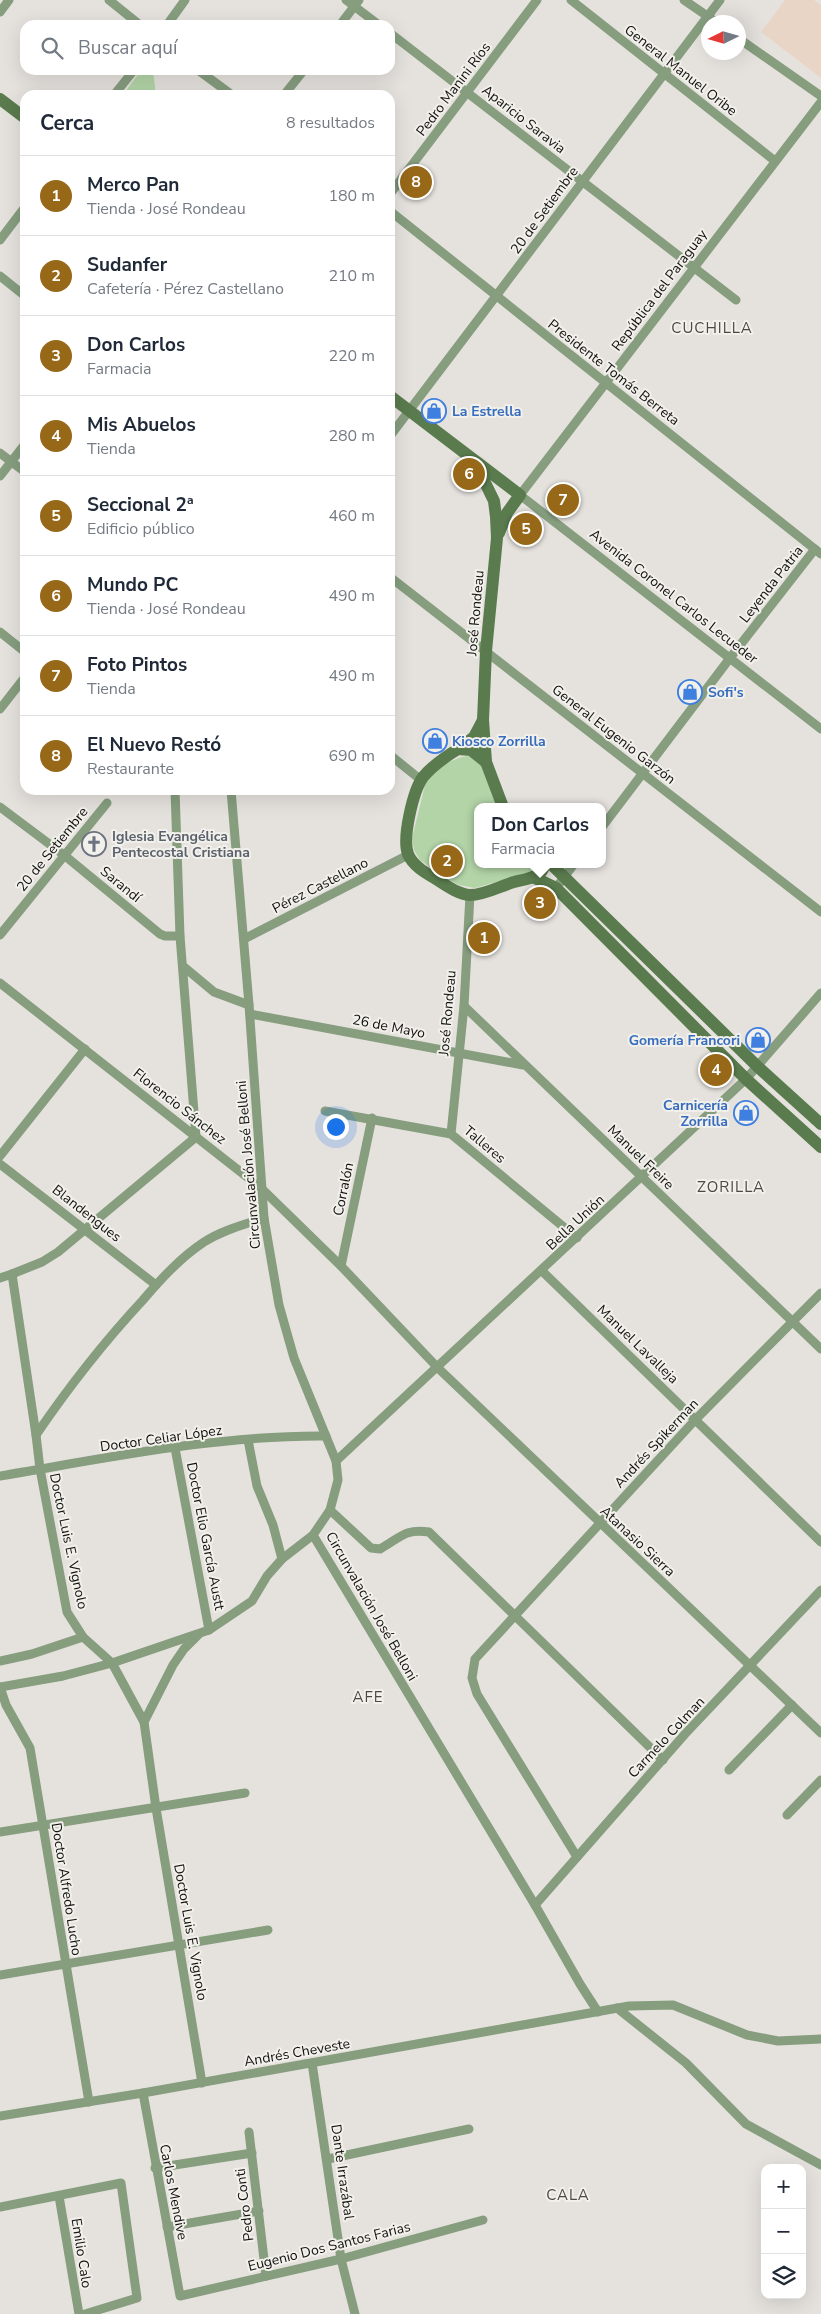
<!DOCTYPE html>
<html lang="es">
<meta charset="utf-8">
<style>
:root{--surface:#fff;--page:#f6f6f7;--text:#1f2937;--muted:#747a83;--line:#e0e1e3;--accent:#976818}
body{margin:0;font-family:"Nunito Sans",sans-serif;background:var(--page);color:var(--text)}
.controls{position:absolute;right:15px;bottom:15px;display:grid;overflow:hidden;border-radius:10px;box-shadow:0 5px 20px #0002}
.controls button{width:45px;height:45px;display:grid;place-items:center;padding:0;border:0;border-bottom:1px solid var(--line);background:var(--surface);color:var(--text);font:25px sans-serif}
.compass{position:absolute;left:701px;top:15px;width:45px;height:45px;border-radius:50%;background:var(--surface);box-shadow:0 5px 20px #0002;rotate:265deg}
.you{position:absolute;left:335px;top:1126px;width:18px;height:18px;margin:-12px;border:4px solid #fff;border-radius:50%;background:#1a73e8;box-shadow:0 0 0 8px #1a73e833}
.badge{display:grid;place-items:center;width:32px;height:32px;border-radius:50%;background:var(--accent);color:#fff;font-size:16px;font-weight:700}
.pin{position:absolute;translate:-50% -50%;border:2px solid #fff;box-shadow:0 1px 5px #0006}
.popup{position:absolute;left:474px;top:803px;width:132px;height:65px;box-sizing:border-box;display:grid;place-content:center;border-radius:10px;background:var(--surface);filter:drop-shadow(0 1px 4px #0005);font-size:16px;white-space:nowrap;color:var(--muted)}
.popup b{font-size:19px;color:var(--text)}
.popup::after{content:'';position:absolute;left:50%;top:100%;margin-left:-10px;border:10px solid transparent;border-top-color:var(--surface)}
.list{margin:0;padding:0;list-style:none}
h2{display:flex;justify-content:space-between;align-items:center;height:65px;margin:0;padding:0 20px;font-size:21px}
h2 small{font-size:16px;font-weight:400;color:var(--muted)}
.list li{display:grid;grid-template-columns:32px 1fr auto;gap:15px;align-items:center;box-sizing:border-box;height:80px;padding:0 20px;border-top:1px solid var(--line)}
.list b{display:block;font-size:19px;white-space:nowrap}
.list p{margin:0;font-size:16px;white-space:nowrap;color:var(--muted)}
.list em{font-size:16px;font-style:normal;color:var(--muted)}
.icon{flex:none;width:28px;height:28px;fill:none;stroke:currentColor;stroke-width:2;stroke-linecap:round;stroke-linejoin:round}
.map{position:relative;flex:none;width:821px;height:2314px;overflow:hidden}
.search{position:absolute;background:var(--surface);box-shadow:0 5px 20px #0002;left:20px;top:20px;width:375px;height:55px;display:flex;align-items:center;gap:12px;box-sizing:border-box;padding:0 18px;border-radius:15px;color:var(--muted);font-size:19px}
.panel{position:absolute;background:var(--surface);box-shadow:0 5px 20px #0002;left:20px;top:90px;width:375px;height:705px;border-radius:15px}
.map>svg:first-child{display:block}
.education{fill:#e9d5c6}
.green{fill:#b3d4a7}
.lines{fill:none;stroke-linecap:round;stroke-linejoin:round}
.minor{stroke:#869d7e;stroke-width:9}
.secondary{stroke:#597b4d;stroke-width:12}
.labels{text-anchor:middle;stroke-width:4;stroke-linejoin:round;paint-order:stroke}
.street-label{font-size:14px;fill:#12110f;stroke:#f2f0eb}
.shop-label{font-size:14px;font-weight:bold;fill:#366cbe;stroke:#f2f0eb;text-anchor:start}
.worship-label{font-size:14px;font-weight:bold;fill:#5b616d;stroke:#f2f0eb;text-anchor:start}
.neighbourhood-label{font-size:15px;letter-spacing:1px;fill:#4b4845;stroke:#f2f0eb}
</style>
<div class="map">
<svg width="821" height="2314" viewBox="0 0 821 2314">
<rect width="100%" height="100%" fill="#e5e2de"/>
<polygon class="education" points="785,0 814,0 821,5 821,78 761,32"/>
<g class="green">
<polygon points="141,70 153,70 156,95 123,95"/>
<path d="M470 756 483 766 498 807H478V864H541L538 870 475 888 459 885 447 879 420 860 414 850 412 838 426 781C436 770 454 756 470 756Z"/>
</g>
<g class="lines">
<g class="minor">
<polyline points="109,0 140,25"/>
<polyline points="346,0 379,25"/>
<polyline points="571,0 775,161"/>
<polyline points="684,0 716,22"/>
<polyline points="0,12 9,0"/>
<polyline points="167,25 185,0"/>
<polyline points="340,25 359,0"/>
<polyline points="390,33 736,300"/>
<polyline points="738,38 821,96"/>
<polyline points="198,70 232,95"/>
<polyline points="114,95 134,70"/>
<polyline points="284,95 304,70"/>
<polyline points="821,102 520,495 821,729"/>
<polyline points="390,194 537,0"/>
<polyline points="390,211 821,554"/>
<polyline points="0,240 25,207"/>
<polyline points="0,276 25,296"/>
<polyline points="390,436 720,0"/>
<polyline points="0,453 25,472"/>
<polyline points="0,476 25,444"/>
<polyline points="390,577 821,912"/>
<polyline points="0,632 25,652"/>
<polyline points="0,709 25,677"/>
<polyline points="390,755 421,780"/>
<polyline points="175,790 180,936 196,1137"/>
<polyline points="231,790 249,1005 264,1218 279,1305 294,1358 336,1461 338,1480 330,1510 313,1535 535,1905 580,1984 598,2012"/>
<polyline points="0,807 64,855 160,934 165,936 180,936"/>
<polyline points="602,827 730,658 815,549"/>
<polyline points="556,888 574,864"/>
<polyline points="0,935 107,803"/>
<polyline points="244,939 408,855"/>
<polyline points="184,967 214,992 249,1005"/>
<polyline points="0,983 261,1188 341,1266 438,1368 821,1733"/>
<polyline points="464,1006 821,1349"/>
<polyline points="250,1014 523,1065"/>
<polyline points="325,1111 451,1134 577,1238"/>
<polyline points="451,1134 464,1006 470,895"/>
<polyline points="196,1137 58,1252 42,1262 12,1274 36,1435 40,1469 67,1612 83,1637 112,1663 144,1722 156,1808 202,2083"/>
<polyline points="0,1156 85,1049"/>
<polyline points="0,1164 156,1285"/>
<polyline points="341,1266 372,1118"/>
<polyline points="542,1271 821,1542"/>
<polyline points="0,1278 12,1274"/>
<path d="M36 1435C68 1388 104 1342 143 1300 161 1279 180 1258 204 1242 223 1230 243 1225 264 1218"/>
<polyline points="248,1440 257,1486 273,1525 282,1559"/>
<polyline points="175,1448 209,1630"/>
<polyline points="336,1461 746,1079 821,993"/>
<path d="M0 1476C107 1458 217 1435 326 1436"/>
<path d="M330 1510 371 1548 380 1549C400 1538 405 1528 429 1532L663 1760"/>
<polyline points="0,1661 32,1654 83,1637"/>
<polyline points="0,1687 6,1705 30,1748 89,2102"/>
<polyline points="0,1687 63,1676 112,1663 197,1634"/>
<polyline points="144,1722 173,1665 184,1649 200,1633 209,1630 252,1601 267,1576 282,1559 313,1535"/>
<polyline points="729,1770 792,1705"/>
<polyline points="787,1815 821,1780"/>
<polyline points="0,1832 245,1793"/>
<polyline points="577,1857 477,1694 472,1678 475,1659 696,1419 821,1293"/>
<polyline points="535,1905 685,1734 821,1590"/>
<polyline points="0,1975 268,1930"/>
<polyline points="617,2008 686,2063 746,2124 821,2165"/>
<polyline points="312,2063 341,2259 355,2314"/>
<polyline points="143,2093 180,2296 341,2259 483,2220"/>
<polyline points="0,2116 143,2093 629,2006 673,2005 747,2035 778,2041 821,2039"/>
<polyline points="249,2132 266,2276"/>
<polyline points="328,2159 469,2129"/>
<polyline points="155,2168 252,2153"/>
<polyline points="59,2196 79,2314"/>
<polyline points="0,2207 121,2183 137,2298 85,2314"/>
<polyline points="167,2227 259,2211"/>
</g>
<g class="secondary">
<polyline points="0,99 25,118"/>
<polyline points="390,396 520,495 507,513 499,533"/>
<polyline points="476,464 494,501 496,517 497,538 486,651 483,720 486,762 503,807"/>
<polyline points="458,749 474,737 483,720"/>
<path d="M486 762 471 750 458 749C445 757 433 765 423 777 413 791 402 838 408 854 413 866 426 873 436 879 447 886 458 894 470 895 485 895 500 886 514 882 526 879 542 878 545 864"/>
<polyline points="551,864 758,1067 821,1124"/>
<polyline points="533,877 556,888 746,1079 821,1147"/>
</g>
</g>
<defs>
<symbol id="shop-ring" viewBox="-11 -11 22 22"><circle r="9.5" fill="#f2f0eb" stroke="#3f7fe0" stroke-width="1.5"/><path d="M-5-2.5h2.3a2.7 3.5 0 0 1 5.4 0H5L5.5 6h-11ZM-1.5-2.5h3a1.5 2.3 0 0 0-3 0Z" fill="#3f7fe0"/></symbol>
<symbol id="church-ring" viewBox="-11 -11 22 22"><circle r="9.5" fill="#f2f0eb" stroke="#6b7280" stroke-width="1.5"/><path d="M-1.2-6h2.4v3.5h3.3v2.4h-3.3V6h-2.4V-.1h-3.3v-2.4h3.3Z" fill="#6b7280"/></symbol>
</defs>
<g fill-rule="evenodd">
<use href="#shop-ring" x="420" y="397" width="28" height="28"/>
<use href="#shop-ring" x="676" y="678" width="28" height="28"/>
<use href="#shop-ring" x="421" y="727" width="28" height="28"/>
<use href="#church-ring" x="80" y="830" width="28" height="28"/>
<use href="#shop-ring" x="744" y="1026" width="28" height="28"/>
<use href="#shop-ring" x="732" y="1099" width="28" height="28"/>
</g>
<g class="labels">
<g class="street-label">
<text transform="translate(681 70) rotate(38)" y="5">General Manuel Oribe</text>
<text transform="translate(453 89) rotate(-53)" y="5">Pedro Manini Ríos</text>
<text transform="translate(524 119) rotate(38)" y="5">Aparicio Saravia</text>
<text transform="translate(544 210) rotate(-54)" y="5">20 de Setiembre</text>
<text transform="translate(659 290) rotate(-53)" y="5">República del Paraguay</text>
<text transform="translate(614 372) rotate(38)" y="5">Presidente Tomás Berreta</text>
<text transform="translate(771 584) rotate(-52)" y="5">Leyenda Patria</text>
<text transform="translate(674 596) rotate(38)" y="5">Avenida Coronel Carlos Lecueder</text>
<text transform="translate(475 613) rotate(-85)" y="5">José Rondeau</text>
<text transform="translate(614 734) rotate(38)" y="5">General Eugenio Garzón</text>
<text transform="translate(52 849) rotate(-51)" y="5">20 de Setiembre</text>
<text transform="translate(121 884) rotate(39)" y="5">Sarandí</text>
<text transform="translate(320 885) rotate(-27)" y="5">Pérez Castellano</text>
<text transform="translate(447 1013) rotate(-85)" y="5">José Rondeau</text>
<text transform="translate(389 1026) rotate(11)" y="5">26 de Mayo</text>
<text transform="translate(180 1106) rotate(38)" y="5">Florencio Sánchez</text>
<text transform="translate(485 1144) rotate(40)" y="5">Talleres</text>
<text transform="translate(641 1157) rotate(44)" y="5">Manuel Freire</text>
<text transform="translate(248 1165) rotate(-95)" y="5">Circunvalación José Belloni</text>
<text transform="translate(343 1189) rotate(-78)" y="5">Corralón</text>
<text transform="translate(87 1213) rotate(38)" y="5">Blandengues</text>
<text transform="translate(575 1222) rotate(-43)" y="5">Bella Unión</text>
<text transform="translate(638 1344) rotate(44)" y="5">Manuel Lavalleja</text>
<text transform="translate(161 1438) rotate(-8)" y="5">Doctor Celiar López</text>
<text transform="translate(656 1443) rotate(-47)" y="5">Andrés Spikerman</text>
<text transform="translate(206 1536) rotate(79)" y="5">Doctor Elio García Austt</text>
<text transform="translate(69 1541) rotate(78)" y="5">Doctor Luis E. Vignolo</text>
<text transform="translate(638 1541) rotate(43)" y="5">Atanasio Sierra</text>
<text transform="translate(372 1606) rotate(60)" y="5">Circunvalación José Belloni</text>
<text transform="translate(666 1737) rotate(-47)" y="5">Carmelo Colman</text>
<text transform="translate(67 1889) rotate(81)" y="5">Doctor Alfredo Lucho</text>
<text transform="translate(191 1932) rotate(80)" y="5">Doctor Luis E. Vignolo</text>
<text transform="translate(297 2052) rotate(-10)" y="5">Andrés Cheveste</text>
<text transform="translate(343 2172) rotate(82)" y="5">Dante Irrazábal</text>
<text transform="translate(174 2192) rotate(79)" y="5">Carlos Mendive</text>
<text transform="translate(244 2205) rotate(-97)" y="5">Pedro Conti</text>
<text transform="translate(329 2246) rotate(-14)" y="5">Eugenio Dos Santos Farias</text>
<text transform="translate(82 2253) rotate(81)" y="5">Emilio Calo</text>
</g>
<g class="shop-label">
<text x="452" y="416">La Estrella</text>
<text x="708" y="697">Sofi's</text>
<text x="452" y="746">Kiosco Zorrilla</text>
<text x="740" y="1045" text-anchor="end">Gomería Francori</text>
<text x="728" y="1110" text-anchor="end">Carnicería<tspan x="728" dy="16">Zorrilla</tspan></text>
</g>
<g class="worship-label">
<text x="112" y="841">Iglesia Evangélica<tspan x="112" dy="16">Pentecostal Cristiana</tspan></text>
</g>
<g class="neighbourhood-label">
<text x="712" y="333">CUCHILLA</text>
<text x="731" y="1192">ZORILLA</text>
<text x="368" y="1702">AFE</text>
<text x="568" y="2200">CALA</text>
</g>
</g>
</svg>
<div class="controls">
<button>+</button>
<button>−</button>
<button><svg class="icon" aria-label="layers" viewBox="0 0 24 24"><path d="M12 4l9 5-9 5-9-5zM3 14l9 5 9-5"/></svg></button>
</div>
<svg class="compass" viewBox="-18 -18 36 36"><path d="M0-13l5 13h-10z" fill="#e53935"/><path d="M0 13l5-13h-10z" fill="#747a83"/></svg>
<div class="you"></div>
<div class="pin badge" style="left:484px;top:938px">1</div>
<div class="pin badge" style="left:447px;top:861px">2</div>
<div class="pin badge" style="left:540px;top:903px">3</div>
<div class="popup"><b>Don Carlos</b>Farmacia</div>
<div class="pin badge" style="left:716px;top:1070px">4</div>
<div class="pin badge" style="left:526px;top:529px">5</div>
<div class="pin badge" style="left:469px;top:474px">6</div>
<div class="pin badge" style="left:563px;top:500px">7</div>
<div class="pin badge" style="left:416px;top:182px">8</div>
<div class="search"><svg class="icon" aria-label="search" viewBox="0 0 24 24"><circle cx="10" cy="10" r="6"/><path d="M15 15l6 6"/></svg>Buscar aquí</div>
<section class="panel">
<h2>Cerca<small>8 resultados</small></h2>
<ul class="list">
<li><span class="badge">1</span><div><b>Merco Pan</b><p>Tienda · José Rondeau</p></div><em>180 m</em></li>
<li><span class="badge">2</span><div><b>Sudanfer</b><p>Cafetería · Pérez Castellano</p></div><em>210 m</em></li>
<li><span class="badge">3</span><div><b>Don Carlos</b><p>Farmacia</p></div><em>220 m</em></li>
<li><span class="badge">4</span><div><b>Mis Abuelos</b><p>Tienda</p></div><em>280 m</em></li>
<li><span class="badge">5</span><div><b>Seccional 2ª</b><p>Edificio público</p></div><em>460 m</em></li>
<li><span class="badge">6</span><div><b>Mundo PC</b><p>Tienda · José Rondeau</p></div><em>490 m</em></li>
<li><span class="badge">7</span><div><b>Foto Pintos</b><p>Tienda</p></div><em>490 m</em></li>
<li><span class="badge">8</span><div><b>El Nuevo Restó</b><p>Restaurante</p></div><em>690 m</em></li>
</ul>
</section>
</div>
